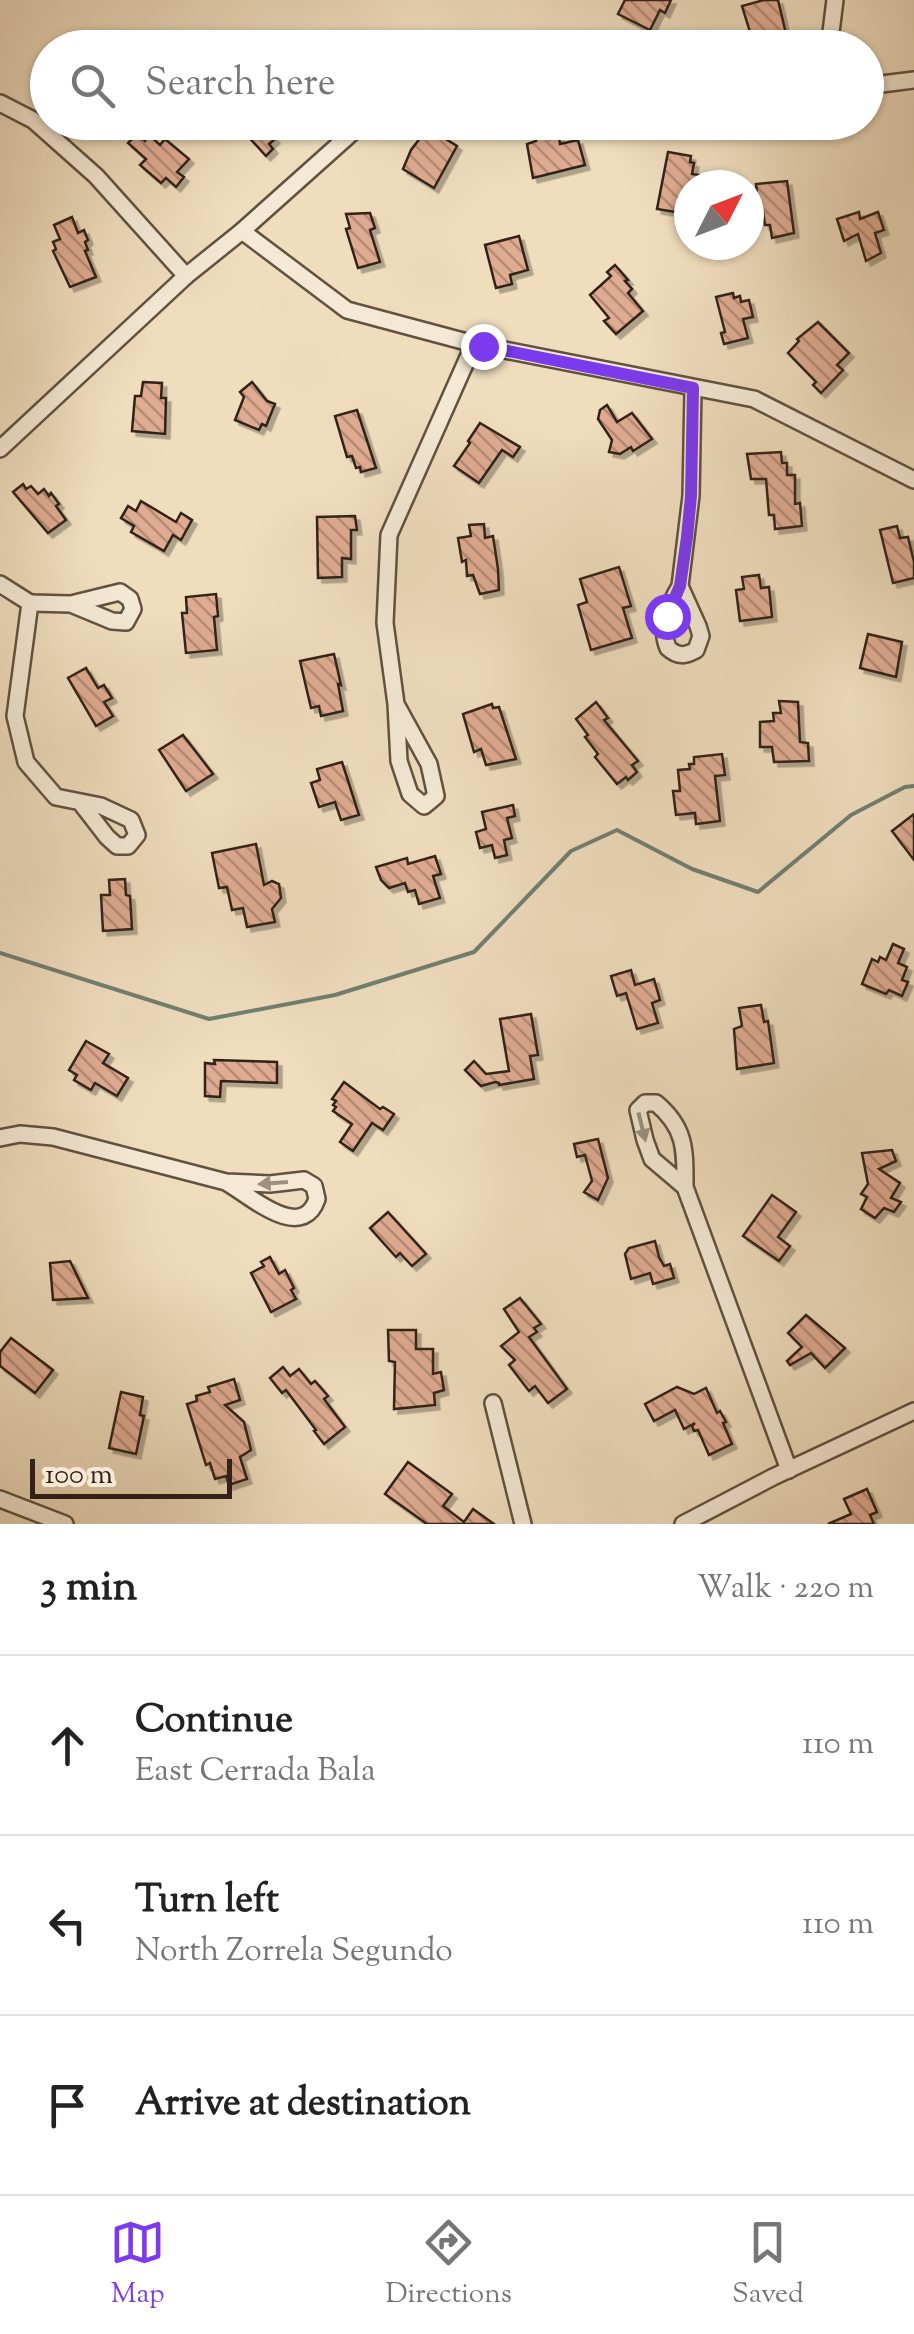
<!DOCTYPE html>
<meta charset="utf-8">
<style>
:root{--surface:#fff;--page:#f6f6f6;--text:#222;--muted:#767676;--line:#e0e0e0;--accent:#7c3aed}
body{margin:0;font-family:"Sorts Mill Goudy",serif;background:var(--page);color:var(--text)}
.compass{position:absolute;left:674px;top:170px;width:90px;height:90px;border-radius:50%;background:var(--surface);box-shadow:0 2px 8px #0004;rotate:48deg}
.scale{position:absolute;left:30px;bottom:25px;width:202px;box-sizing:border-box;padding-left:10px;border:5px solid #322316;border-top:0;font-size:28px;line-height:35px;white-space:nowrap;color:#322316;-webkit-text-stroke:8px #f5e9d5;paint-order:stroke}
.stop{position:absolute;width:30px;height:30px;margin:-22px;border:8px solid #7c3aed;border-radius:50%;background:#fff}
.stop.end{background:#7c3aed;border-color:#fff;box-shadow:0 2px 10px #0008}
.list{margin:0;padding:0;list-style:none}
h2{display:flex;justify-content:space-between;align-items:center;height:130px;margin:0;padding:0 40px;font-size:42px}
h2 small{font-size:32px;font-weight:400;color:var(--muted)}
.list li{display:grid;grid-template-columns:65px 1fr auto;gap:30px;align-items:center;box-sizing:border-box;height:180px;padding:0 40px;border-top:2px solid var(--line)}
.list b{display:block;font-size:38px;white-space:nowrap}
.list p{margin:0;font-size:32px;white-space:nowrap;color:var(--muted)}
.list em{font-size:32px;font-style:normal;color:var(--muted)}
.icon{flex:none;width:55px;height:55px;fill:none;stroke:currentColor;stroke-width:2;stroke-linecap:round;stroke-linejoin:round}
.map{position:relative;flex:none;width:914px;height:1524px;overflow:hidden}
.search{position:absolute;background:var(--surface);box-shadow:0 2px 8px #0004;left:30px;right:30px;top:30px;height:110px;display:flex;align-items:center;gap:25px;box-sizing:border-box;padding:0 35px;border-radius:55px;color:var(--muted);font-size:38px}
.sheet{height:670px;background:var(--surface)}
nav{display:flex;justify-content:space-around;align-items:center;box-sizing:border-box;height:140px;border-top:2px solid var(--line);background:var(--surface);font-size:28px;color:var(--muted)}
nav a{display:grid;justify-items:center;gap:5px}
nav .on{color:var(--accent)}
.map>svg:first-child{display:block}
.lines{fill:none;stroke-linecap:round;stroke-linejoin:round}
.stream{stroke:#717f70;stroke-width:4}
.building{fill:url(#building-back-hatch);stroke:#322316;stroke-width:2.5;filter:url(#shadow)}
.street-casing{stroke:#615240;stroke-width:20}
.street{stroke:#f5e9d5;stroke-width:15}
.oneway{fill:#9d907f}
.route{stroke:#7c3aed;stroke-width:12}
</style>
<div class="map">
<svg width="914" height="1524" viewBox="0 0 914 1524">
<defs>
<pattern id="building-back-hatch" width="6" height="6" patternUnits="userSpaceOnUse" patternTransform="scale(2.5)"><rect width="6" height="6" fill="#dfab92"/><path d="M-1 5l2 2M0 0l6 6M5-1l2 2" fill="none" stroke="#b58b76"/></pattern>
<filter id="shadow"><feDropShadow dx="4.5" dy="4.5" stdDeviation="0" flood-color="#0004"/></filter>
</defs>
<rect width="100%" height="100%" fill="#efddbe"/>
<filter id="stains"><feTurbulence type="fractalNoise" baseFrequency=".002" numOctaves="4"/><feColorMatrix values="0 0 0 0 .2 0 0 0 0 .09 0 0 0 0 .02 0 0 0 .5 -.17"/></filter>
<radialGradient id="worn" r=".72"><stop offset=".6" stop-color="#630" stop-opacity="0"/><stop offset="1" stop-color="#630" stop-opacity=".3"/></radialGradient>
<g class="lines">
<polyline class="stream" points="0,953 209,1019 335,995 474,952 571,851 617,830 692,869 758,892 851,815 905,787 914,786"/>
</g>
<g class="building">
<polygon points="625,0 671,0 665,13 660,10 650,30 618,14"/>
<polygon points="764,0 778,0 787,38 796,34 797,48 755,48 742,6"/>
<polygon points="235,122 260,122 275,139 269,144 273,149 266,156"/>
<polygon points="547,126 550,139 559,137 560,144 578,140 585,165 533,178 527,144 536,141 533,130"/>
<polygon points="428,128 457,146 434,188 403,169 411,150"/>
<polygon points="137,134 145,141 148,134 160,145 165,139 189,159 177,172 184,177 176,187 166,178 161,183 140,165 146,159 128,143"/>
<polygon points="668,152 691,156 690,162 694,163 692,174 725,179 724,185 689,185 689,199 684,198 682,213 657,209"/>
<polygon points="787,181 794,233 772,238 770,225 765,225 763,212 759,212 756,184"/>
<polygon points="859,212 860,219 878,212 884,230 875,233 881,253 866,261 858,234 844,241 837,219"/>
<polygon points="370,213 375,228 370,230 380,262 358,268 346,229 350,228 346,214"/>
<polygon points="72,217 78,233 84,230 88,240 85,242 88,250 85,251 96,277 70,287 53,251 56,249 53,242 60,239 54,225"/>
<polygon points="519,236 528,270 510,275 512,284 496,288 485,245"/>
<polygon points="615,265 628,280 625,281 632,289 628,293 643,311 616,334 604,321 609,318 590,295 611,276 607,272"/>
<polygon points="733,293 734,298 740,296 741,302 749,300 753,317 743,319 748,338 724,344 721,333 725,332 716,297"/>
<polygon points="818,322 849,353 837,365 843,370 821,393 813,385 816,382 788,353 799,341 797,339"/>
<polygon points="143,382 162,383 161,398 166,398 165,434 132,431 135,396 141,396"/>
<polygon points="252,382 267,401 275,404 266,426 262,424 259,430 235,420 244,397 240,392"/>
<polygon points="607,405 617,422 632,413 652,439 633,451 631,447 620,454 609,452 612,440 598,419 600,410"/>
<polygon points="357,410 376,468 361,472 360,467 356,468 352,456 347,457 335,416"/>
<polygon points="480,423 520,447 513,457 502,450 479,483 454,466 470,443 468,441"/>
<polygon points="781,452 782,463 787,463 787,475 795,475 795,504 800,503 802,526 775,529 774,515 769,515 766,479 751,479 747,454"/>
<polygon points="23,484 26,489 31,486 38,494 44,489 49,496 51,493 59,504 56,506 66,520 48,533 13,492"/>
<polygon points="141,501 176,522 181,513 192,520 181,540 173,535 164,551 131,532 134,526 121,518 128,506 136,511"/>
<polygon points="355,516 357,530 351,530 351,559 342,558 342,577 318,578 317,517"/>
<polygon points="484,524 485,538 493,536 498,569 499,590 480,594 473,575 467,576 466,560 462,562 458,538 471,536 469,525"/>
<polygon points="897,526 900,538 908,537 914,562 914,578 893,583 880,530"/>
<polygon points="619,567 631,606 623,608 632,638 591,650 578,605 587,602 580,579"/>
<polygon points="759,575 761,588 769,587 772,617 740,621 736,590 744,589 742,577"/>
<polygon points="216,594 218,616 214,617 217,650 186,653 182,613 187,613 186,597"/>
<polygon points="868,634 902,642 896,677 860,668"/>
<polygon points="334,654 341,685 338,684 343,711 321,716 319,706 311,708 300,661"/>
<polygon points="86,668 98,688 104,685 112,698 104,702 113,716 96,726 68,678"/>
<polygon points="779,701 798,702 800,742 808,743 809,761 774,762 772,747 760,747 760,722 774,721 773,713 781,713"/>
<polygon points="596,702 608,718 604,720 638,761 632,765 637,772 628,780 626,777 617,784 595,757 598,754 585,737 588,735 576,719"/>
<polygon points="492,704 493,708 499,707 516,759 486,765 481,749 474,752 463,714"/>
<polygon points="183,735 213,774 186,791 159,750"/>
<polygon points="722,754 725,775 715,776 720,821 696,824 695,813 676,815 673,791 680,791 678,770 690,769 689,764 694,764 694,757"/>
<polygon points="342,762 359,815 341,820 335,802 319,807 311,783 320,780 317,769"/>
<polygon points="513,805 515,816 507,818 512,838 504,840 507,855 495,858 492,845 480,848 476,832 486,829 482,812"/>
<polygon points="914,814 914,860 892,831"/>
<polygon points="256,844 264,885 272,881 279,884 281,898 272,909 275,922 247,927 243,908 232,910 227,887 219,888 212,853"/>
<polygon points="435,856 441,874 433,876 440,898 419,904 415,890 408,892 405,883 389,888 381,880 376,867 407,858 408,864"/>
<polygon points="125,879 126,895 130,896 132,929 103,931 101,895 110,895 109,880"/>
<polygon points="893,944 904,949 898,963 907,967 902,980 908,982 902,996 889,990 886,994 862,984 872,959 878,962 880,957 886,960"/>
<polygon points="631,970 635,985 654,979 660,1000 652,1003 658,1023 637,1029 626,993 617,996 611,976"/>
<polygon points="761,1005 764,1022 768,1021 774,1063 737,1069 734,1029 742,1026 739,1008"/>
<polygon points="531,1014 538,1055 530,1056 534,1079 499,1085 499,1083 495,1082 481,1086 465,1070 474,1061 486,1074 509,1071 500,1019"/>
<polygon points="86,1041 109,1054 103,1063 128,1078 117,1096 95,1083 91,1090 74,1080 77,1075 69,1070"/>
<polygon points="214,1060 277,1062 277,1083 221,1081 220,1097 205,1096 205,1063 215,1064"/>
<polygon points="344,1082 380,1109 383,1107 394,1114 383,1130 372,1123 353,1151 340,1142 352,1124 333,1111 336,1107 333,1105 336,1101 332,1099"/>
<polygon points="598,1139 608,1178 598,1200 584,1192 592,1181 585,1155 577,1157 574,1144"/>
<polygon points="892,1150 896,1161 879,1169 900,1183 891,1198 901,1202 894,1212 884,1208 875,1218 861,1209 867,1197 861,1194 868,1184 862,1153"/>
<polygon points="772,1195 796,1212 778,1237 790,1246 779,1261 743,1236"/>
<polygon points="388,1212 426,1254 412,1266 400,1253 396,1257 370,1228"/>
<polygon points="655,1241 659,1257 664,1266 670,1264 674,1278 653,1284 650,1273 631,1279 625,1254 629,1248"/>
<polygon points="270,1257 279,1274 285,1270 294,1288 291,1290 296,1299 271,1312 251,1273 264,1266 261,1262"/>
<polygon points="70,1261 88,1298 53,1300 50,1263"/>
<polygon points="520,1298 541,1324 534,1328 537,1332 529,1337 567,1389 548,1403 535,1386 529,1391 509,1365 515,1360 501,1346 519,1332 504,1309"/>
<polygon points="806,1315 845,1348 825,1368 811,1353 790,1365 787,1361 802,1347 788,1333"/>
<polygon points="388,1330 416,1330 416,1349 433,1349 433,1374 441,1372 444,1390 434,1393 435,1405 394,1409 395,1362 389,1361"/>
<polygon points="11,1338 53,1370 35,1393 0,1366 0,1352"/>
<polygon points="283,1367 290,1376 299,1369 311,1384 315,1381 328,1396 324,1399 345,1427 324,1444 314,1431 316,1430 286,1390 282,1393 270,1378"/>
<polygon points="234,1379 240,1400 225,1405 244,1422 251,1450 240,1457 247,1479 229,1485 226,1476 215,1479 210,1463 206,1465 187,1404 197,1401 196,1396 210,1392 208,1387"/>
<polygon points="677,1387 694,1394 706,1388 717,1413 720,1411 726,1422 723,1423 732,1444 709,1455 698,1430 694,1431 692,1426 695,1423 684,1429 675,1410 654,1421 645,1404"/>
<polygon points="121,1392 143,1397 140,1415 144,1416 136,1454 109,1448"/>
<polygon points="408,1462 452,1494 443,1506 464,1522 473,1509 494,1524 427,1524 385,1494"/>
<polygon points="867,1489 877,1512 870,1515 874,1524 828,1524 851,1514 844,1499"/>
</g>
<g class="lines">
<defs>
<g id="street">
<polyline points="829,48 835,0"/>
<polyline points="866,86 914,80"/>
<polyline points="0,103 33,120 96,176 186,276"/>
<polyline points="242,231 347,310 474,344 754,399 914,480"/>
<polyline points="0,449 186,276 242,231 364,122"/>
<polyline points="0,584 30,603 15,716 26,762 56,797 101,806 131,820 137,835 128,846 117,846 107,837 80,802"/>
<path d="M680 586C669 605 659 627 668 648 678 657 685 656 696 650L701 636 698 626 680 586 691 496 693 389"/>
<polyline points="30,603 71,604 112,621 126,622 133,609 130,599 120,592 71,604"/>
<polyline points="396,704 399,761 410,794 424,806 436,796 429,764 396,704 385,623 389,535 474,344"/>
<path d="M0 1138 20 1134 53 1137 226 1182 270 1184 304 1180 314 1186 317 1199C302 1243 250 1196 226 1182"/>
<path d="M685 1187 652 1159 645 1140 638 1110 645 1103H656C686 1128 685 1150 685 1187L789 1470"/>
<polyline points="493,1403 523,1524"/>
<polyline points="0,1499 65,1524"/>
<polyline points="683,1524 773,1477 914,1411"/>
</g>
</defs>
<use href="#street" class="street-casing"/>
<use href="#street" class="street"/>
</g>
<defs><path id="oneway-solid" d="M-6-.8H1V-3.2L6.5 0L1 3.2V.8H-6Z" transform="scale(2.5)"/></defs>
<g class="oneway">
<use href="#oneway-solid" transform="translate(642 1127) rotate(76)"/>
<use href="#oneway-solid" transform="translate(273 1183) rotate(176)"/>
</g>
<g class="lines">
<polyline class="route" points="483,346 693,388 691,496 687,537 680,586 667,616"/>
</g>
<rect width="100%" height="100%" filter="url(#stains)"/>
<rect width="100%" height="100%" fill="url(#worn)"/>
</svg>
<svg class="compass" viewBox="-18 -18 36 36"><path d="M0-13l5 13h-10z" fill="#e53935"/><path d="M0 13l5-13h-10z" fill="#767676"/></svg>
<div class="scale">100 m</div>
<div class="stop" style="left:667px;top:616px"></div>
<div class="stop end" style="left:483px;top:346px"></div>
<div class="search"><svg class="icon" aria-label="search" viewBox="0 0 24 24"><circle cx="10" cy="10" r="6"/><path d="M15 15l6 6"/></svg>Search here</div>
</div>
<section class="sheet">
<h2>3 min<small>Walk · 220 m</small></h2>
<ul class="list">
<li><svg class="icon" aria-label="ahead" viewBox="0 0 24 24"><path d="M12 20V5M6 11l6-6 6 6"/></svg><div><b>Continue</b><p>East Cerrada Bala</p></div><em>110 m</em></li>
<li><svg class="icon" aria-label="left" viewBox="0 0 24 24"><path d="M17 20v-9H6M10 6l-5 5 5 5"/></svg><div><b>Turn left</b><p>North Zorrela Segundo</p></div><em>110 m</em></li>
<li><svg class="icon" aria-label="arrive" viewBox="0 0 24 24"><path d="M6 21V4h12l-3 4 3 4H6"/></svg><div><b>Arrive at destination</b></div></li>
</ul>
</section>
<nav>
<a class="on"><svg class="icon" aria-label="map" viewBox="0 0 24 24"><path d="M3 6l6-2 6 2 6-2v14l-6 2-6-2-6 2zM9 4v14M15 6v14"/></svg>Map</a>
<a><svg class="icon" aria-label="directions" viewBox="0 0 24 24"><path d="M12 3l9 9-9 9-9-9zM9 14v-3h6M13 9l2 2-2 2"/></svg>Directions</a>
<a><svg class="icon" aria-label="saved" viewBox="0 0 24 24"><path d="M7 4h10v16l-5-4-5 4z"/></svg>Saved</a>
</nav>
